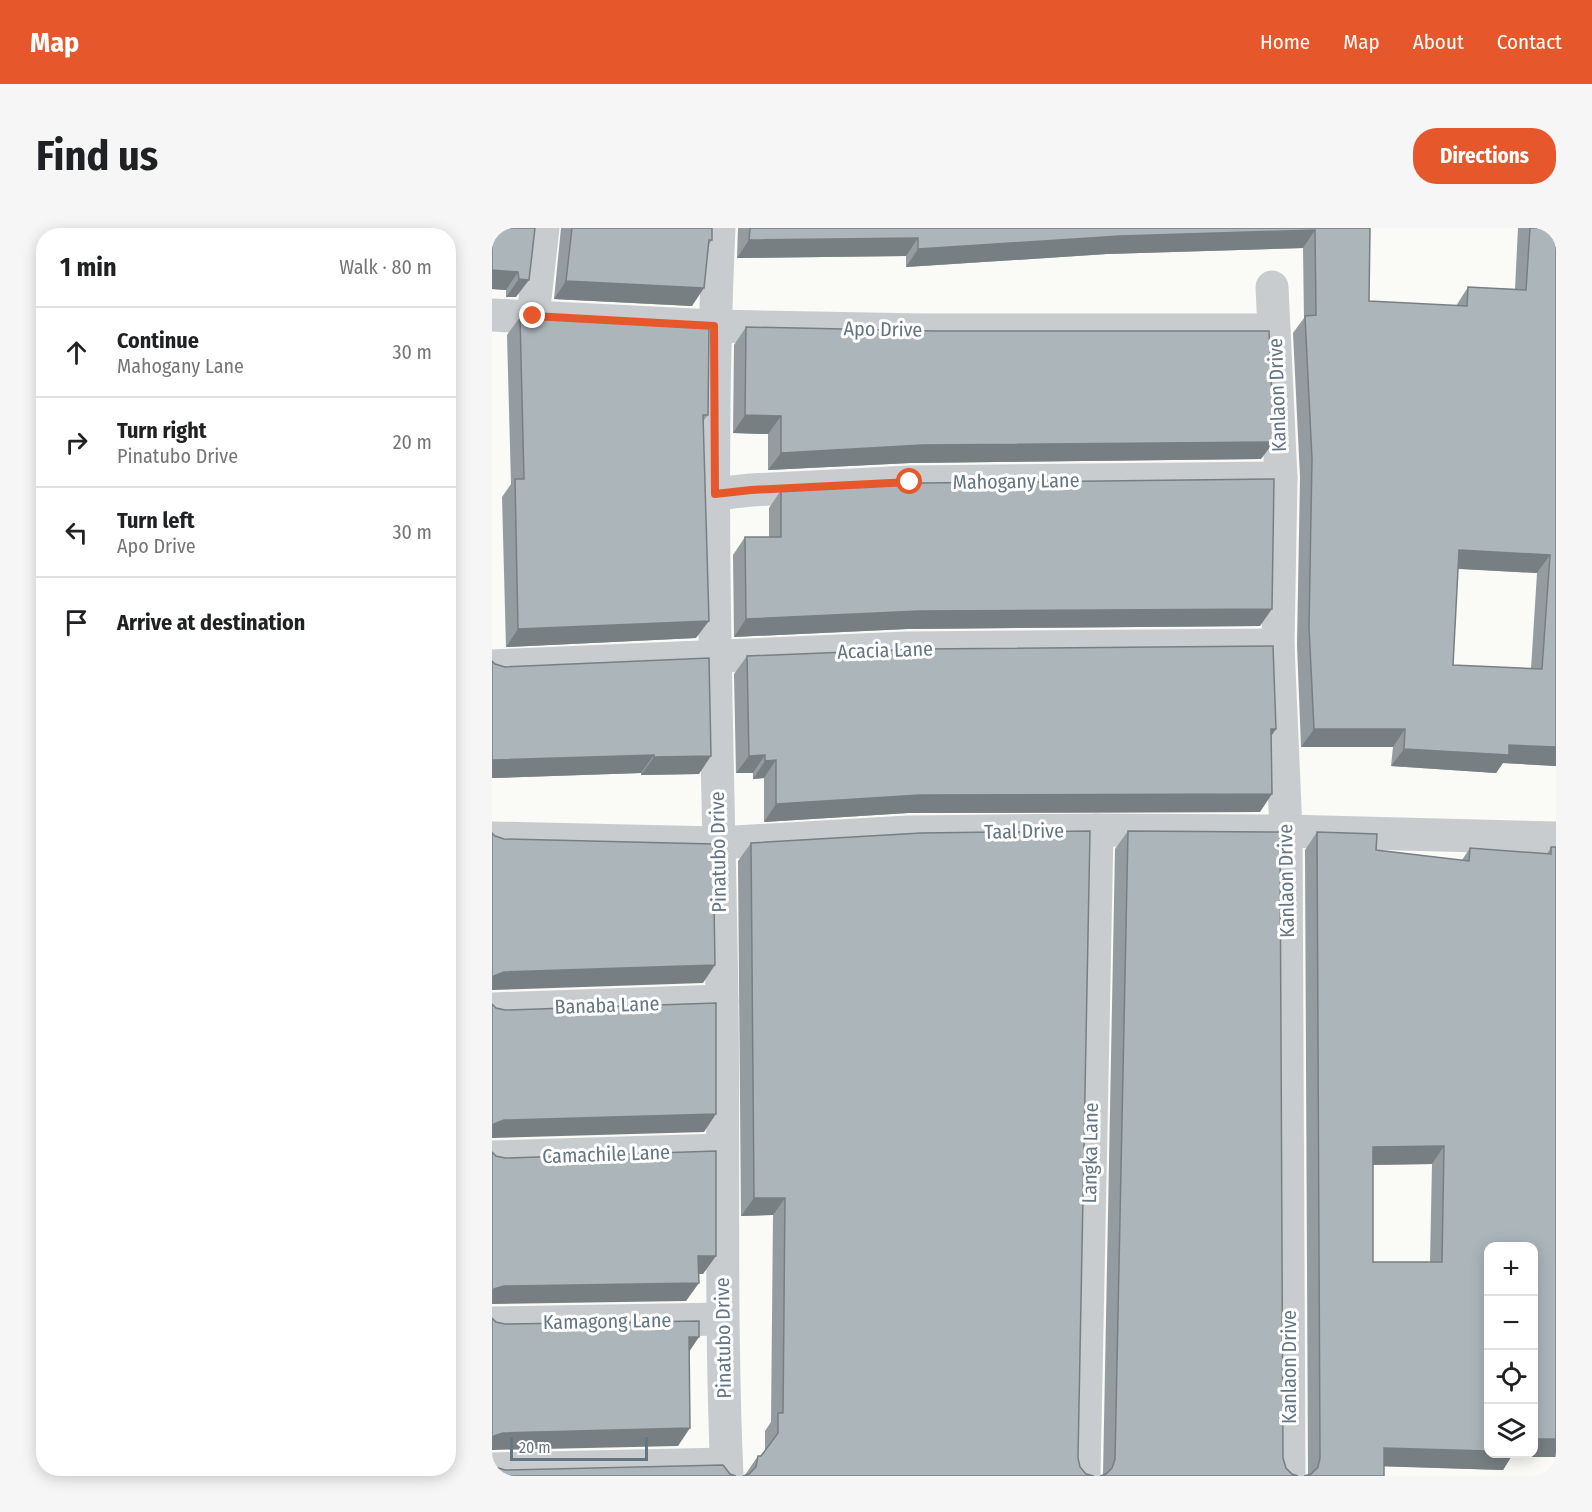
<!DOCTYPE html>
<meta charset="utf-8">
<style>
:root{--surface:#fff;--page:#f6f6f6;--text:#202124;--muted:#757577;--line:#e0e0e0;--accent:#e6572b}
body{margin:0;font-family:"Fira Sans Condensed",sans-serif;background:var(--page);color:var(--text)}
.controls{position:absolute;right:18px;bottom:18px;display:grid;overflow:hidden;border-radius:12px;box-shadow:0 3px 15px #0003}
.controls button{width:54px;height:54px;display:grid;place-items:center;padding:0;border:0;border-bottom:2px solid var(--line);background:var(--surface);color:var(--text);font:30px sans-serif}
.scale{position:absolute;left:18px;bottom:15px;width:138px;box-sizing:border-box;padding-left:6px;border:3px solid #647583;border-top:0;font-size:16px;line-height:21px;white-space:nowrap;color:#647583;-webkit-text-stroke:4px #fff;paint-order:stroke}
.stop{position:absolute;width:18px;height:18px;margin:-14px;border:4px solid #e6572b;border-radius:50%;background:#fff}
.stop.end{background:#e6572b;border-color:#fff;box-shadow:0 2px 6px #0008}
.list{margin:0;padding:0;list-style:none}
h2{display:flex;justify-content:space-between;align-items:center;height:78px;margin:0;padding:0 24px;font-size:26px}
h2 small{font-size:20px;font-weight:400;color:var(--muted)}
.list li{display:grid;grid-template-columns:39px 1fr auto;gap:18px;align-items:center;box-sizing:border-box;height:90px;padding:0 24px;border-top:2px solid var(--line)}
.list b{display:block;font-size:22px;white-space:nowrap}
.list p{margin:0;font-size:20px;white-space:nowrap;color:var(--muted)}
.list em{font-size:20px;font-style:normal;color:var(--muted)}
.icon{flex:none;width:33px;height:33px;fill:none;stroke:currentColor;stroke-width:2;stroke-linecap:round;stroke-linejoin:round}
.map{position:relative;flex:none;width:1064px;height:1248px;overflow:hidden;border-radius:24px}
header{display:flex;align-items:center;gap:36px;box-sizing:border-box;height:84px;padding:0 30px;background:var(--accent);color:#fff}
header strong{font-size:28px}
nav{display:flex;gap:33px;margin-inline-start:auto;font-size:21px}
.intro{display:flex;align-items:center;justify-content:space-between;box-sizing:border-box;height:144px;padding:0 36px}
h1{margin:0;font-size:42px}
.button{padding:15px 27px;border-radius:24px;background:var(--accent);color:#fff;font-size:21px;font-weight:700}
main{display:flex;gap:36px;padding:0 36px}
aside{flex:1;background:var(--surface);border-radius:24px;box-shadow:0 3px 15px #0003}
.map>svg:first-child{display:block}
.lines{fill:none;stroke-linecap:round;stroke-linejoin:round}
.minor{stroke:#c8cccf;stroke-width:33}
.wall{fill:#949ca0;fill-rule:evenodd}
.shaded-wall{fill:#787f82}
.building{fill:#acb5ba;stroke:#787f82;stroke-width:1.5;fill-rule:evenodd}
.route{stroke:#e6572b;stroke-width:8}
.labels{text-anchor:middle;stroke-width:6;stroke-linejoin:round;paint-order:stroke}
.street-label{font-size:20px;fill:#647583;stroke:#fff}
</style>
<header>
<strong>Map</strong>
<nav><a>Home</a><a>Map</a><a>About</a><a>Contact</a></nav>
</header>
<div class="intro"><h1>Find us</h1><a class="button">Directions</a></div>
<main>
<aside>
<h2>1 min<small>Walk · 80 m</small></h2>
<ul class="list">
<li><svg class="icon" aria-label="ahead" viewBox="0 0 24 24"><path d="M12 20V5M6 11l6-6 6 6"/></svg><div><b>Continue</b><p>Mahogany Lane</p></div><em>30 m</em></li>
<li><svg class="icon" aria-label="right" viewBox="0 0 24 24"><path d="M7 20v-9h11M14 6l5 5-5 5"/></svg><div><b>Turn right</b><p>Pinatubo Drive</p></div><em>20 m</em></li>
<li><svg class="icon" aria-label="left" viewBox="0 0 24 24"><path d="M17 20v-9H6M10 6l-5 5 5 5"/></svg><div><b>Turn left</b><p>Apo Drive</p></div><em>30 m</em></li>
<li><svg class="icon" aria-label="arrive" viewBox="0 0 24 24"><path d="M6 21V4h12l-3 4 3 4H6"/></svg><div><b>Arrive at destination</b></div></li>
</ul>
</aside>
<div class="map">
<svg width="1064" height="1248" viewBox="0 0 1064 1248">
<rect width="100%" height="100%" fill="#fafaf7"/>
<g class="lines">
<g class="minor">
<path d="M227 0C215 257 226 514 230 771 232 930 228 1089 235 1248"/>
<polyline points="780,59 789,250 786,417 794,603 797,1248"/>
<polyline points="0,87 222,98 431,102 782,102"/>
<polyline points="41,88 51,0"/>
<polyline points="223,266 259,262 418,254 789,250"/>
<polyline points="0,438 415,420 786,417"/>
<polyline points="0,610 226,615 416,604 605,602 794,603 1064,610"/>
<polyline points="0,781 230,773"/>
<polyline points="0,929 229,922"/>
<polyline points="0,1095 230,1091"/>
<polyline points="0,1241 234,1236"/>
<polyline points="592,1248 605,602"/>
</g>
</g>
<g class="wall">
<polygon points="0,0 43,0 24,69 14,69 14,62 0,61"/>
<polygon points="69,0 220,0 220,12 217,16 200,78 62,71"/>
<path d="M246 0H878L877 73 964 78 976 59 1023 61 1026 0H1064V538L1011 535 1004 545 899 538 901 519H809L805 417 808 249 801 105 812 90 811 20 615 26 414 39V28L245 30ZM966 341 1045 345 1039 441 961 437Z"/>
<polygon points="28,89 216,187 212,192 204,410 14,419 10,269 19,256 15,107"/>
<polygon points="254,99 769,231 418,235 276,242 276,206 241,205 242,117"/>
<polygon points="289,262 768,398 415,401 242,409 241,327 253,309 277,309 277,280"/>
<polygon points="255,428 784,501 779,508 768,584 416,585 272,594 272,550 261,551 261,545 244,545 242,446"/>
<polygon points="0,433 3,436 207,546 149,547 149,545 0,550"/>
<polygon points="636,603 791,1230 794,1240 800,1246 611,1247 623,621"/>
<path d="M825 604 884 622 970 632 978 620 1055 626 1059 619 1019 1229 1011 1242 892 1238 816 1247 813 622ZM940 936 938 1034H881V937Z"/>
<polygon points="259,615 586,1230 588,1239 594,1246 253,1247 266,1228 269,1228 273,1222 273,1203 279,1194 281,987 249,988 246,633"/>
</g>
<g class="shaded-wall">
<polygon points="823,2 811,20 615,26 414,39 426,21 628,8"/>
<polygon points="426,10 414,28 245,30 257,12"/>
<polygon points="0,42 26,44 14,62 0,61"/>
<polygon points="27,51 37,52 24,69 14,69"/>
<polygon points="74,53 212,60 200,78 62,71"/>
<polygon points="253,187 289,188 276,206 241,205"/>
<polygon points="782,214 769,231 418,235 276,242 289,225 430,217"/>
<polygon points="967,322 1058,327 1045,345 955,340"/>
<polygon points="780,381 768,398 415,401 242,409 254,391 427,383"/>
<polygon points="217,393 204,410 14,419 26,401"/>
<polygon points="779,501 784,501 772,518"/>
<polygon points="822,501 913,501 901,519 809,519"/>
<polygon points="1017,517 1064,519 1064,538 1011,535 1004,545 899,538 912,521"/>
<polygon points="162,527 149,545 0,550 0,532"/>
<polygon points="273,527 261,545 244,545 257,528"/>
<polygon points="219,528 207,546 149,547 162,529"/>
<polygon points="284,532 272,550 261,551 273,533"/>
<polygon points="780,566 768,584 416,585 272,594 284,576 428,567"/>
<polygon points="223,737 211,755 0,762 0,750 2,748 12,744"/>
<polygon points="224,886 212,904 0,910 0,898 2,896 12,892"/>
<polygon points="952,918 940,936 869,937 881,919"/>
<polygon points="262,970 293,970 281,987 249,988"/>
<polygon points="206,1028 224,1028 211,1046 194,1046"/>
<polygon points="207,1055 194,1073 0,1076 0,1064 2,1061 12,1058"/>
<polygon points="197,1109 207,1109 195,1127"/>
<polygon points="198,1200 186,1218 0,1222 0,1210 2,1208 11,1205"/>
<polygon points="1041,1211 1064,1211 1064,1229 1019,1229 1011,1242 879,1238 892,1220 996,1223 996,1226 1041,1226"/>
</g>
<g class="building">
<polygon points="0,0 43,0 37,52 27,51 26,44 0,42"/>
<polygon points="80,0 220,0 220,12 217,12 212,60 74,53"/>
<path d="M258 0H878L877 73 975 78 976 59 1034 62 1038 0H1064V519L1017 517V527L912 521 913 501H822L817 399 820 231 813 88 824 87 823 2 628 8 426 21V10L257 12ZM967 322 1058 327 1050 441 961 437Z"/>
<polygon points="28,89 217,98 216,187 211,187 217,393 26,401 23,251 32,251"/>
<polygon points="254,99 443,103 777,103 782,214 430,217 289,225 289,188 253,187"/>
<polygon points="782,251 780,381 427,383 254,391 253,309 289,309 289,262 431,255"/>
<polygon points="781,418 784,501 779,501 780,566 428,567 284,576 284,532 273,533 273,527 257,528 255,428 428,421"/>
<polygon points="217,430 219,528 162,529 162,527 0,532 0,433 3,436 13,439"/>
<polygon points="598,603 586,1230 588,1239 594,1246 602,1248 251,1248 257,1246 264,1239 266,1228 269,1228 286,1205 286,1185 291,1185 293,970 262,970 259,615 429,605"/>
<polygon points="636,603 788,604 791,1230 794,1240 800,1246 806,1248 608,1248 614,1246 620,1240 623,1231"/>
<path d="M825 604 885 606 884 622 977 633 978 620 1059 626V619H1064V1211H1041V1018H996V1223L892 1220V1248H812L819 1246 826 1239 828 1230ZM952 918 950 1034H881V919Z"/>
<polygon points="0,605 3,608 12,611 221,616 223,737 12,744 2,748 0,750"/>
<polygon points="224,775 224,886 12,892 2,896 0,898 0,776 4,780 13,782"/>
<polygon points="224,923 224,1028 206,1028 207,1055 12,1058 2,1061 0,1064 0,924 4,928 13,930"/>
<polygon points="0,1090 4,1094 13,1096 207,1093 207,1109 197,1109 198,1200 11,1205 2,1208 0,1210"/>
<polygon points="0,1236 3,1239 13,1242 231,1237 238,1246 244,1248 0,1248"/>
</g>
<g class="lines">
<polyline class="route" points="41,88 222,98 223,266 259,262 418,254"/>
</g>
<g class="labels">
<g class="street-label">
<text transform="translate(391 101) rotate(1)" y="7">Apo Drive</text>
<text transform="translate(785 167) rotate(-92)" y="7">Kanlaon Drive</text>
<text transform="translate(524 253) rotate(-1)" y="7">Mahogany Lane</text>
<text transform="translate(393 422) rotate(-2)" y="7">Acacia Lane</text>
<text transform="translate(532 603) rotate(-1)" y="7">Taal Drive</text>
<text transform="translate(226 624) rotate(-91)" y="7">Pinatubo Drive</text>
<text transform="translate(794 653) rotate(-91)" y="7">Kanlaon Drive</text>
<text transform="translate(115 777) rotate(-2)" y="7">Banaba Lane</text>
<text transform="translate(598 925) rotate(-89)" y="7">Langka Lane</text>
<text transform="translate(114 926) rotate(-2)" y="7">Camachile Lane</text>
<text transform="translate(115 1093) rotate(-1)" y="7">Kamagong Lane</text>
<text transform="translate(231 1110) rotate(-91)" y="7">Pinatubo Drive</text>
<text transform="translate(797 1139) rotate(-90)" y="7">Kanlaon Drive</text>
</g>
</g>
</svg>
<div class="controls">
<button>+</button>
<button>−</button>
<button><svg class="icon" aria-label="locate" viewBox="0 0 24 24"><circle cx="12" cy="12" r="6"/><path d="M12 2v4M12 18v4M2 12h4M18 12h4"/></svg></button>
<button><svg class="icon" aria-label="layers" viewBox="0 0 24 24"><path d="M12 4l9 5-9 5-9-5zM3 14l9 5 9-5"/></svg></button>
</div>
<div class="scale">20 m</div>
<div class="stop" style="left:418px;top:254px"></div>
<div class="stop end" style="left:41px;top:88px"></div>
</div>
</main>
